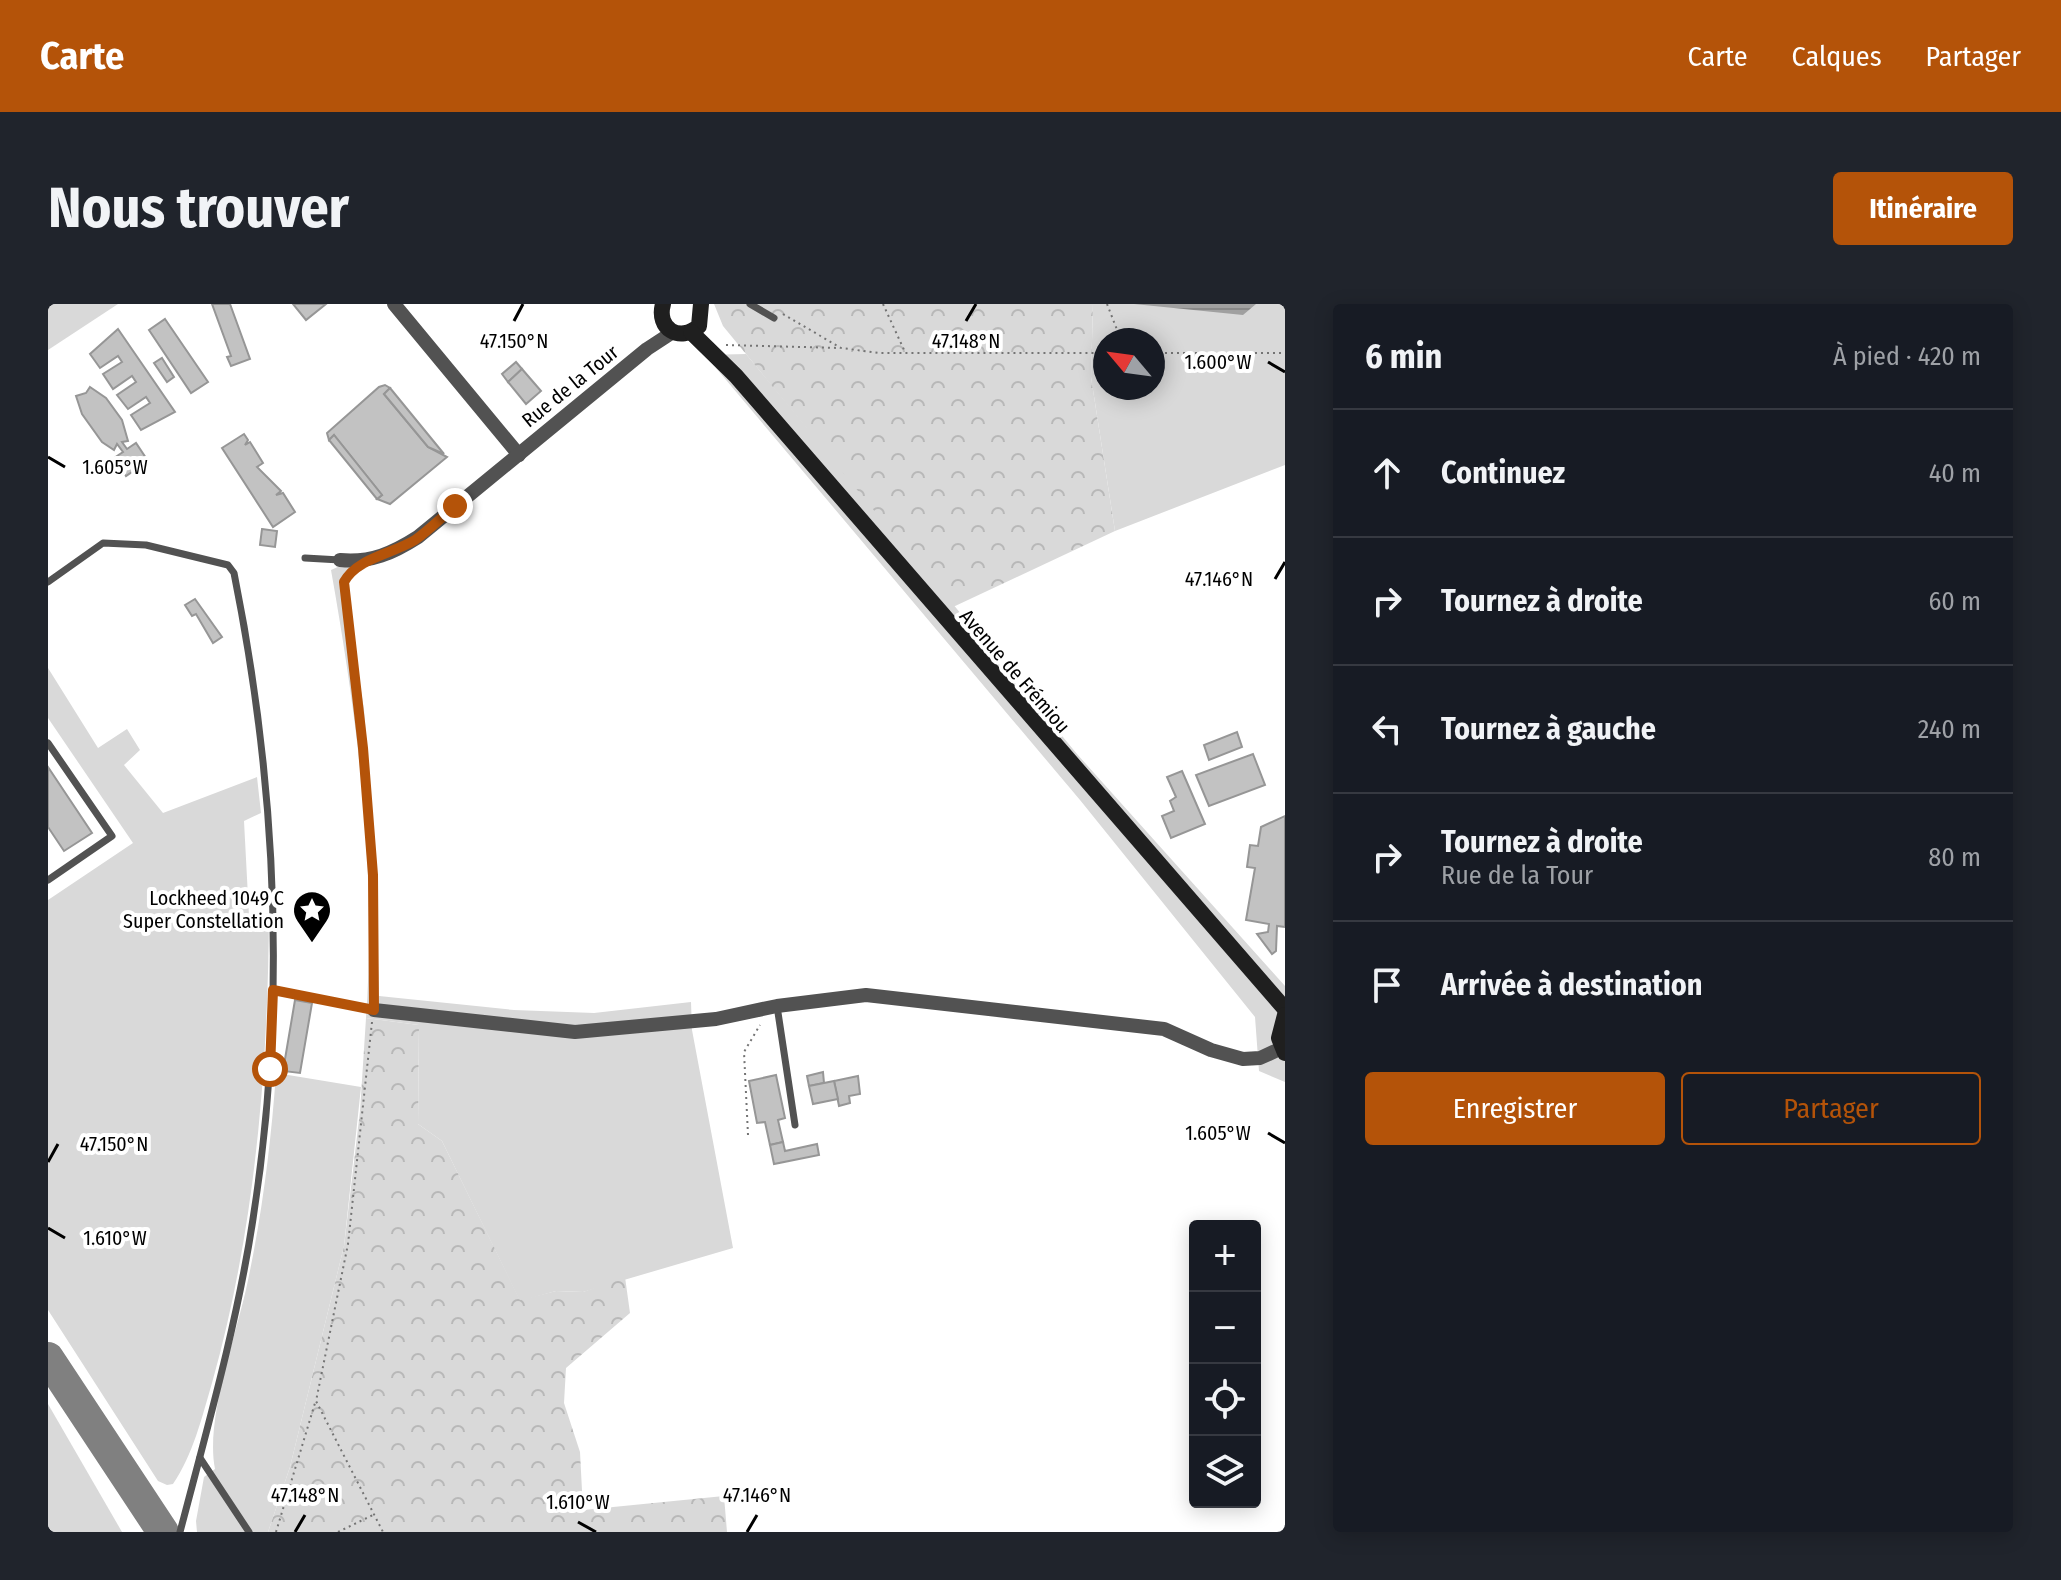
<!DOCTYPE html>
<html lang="fr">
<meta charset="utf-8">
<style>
:root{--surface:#171b24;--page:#20242c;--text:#f1f3f6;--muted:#9ea1a6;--line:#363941;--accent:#b45309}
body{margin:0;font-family:"Fira Sans Condensed",sans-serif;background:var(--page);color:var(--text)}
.controls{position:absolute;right:24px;bottom:24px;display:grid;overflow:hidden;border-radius:8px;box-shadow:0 4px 20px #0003}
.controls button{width:72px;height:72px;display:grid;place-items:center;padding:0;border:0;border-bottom:2px solid var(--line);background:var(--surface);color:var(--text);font:40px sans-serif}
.compass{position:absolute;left:1045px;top:24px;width:72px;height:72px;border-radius:50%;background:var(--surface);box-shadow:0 4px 20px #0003;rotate:299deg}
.stop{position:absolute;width:24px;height:24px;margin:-18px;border:6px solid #b45309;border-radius:50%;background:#fff}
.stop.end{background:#b45309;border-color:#fff;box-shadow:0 2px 8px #0008}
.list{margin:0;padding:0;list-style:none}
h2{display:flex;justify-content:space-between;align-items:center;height:104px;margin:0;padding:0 32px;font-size:34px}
h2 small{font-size:26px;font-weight:400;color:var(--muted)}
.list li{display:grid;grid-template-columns:52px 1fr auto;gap:24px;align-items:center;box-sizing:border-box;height:128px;padding:0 32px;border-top:2px solid var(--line)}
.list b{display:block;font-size:30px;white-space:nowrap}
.list p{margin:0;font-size:26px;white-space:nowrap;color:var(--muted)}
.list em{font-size:26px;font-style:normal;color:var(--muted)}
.actions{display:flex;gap:16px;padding:24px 32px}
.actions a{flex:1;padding:18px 0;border:2px solid var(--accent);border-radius:8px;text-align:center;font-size:28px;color:var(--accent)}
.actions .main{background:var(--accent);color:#fff}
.icon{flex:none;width:44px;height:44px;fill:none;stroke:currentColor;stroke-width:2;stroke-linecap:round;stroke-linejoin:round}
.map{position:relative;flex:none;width:1237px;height:1228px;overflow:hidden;border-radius:8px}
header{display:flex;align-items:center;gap:48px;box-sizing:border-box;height:112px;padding:0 40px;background:var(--accent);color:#fff}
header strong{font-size:38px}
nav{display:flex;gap:44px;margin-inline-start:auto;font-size:28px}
.intro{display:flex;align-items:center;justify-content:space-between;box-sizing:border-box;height:192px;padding:0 48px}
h1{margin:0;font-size:56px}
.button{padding:20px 36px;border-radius:8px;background:var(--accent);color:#fff;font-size:28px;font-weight:700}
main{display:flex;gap:48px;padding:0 48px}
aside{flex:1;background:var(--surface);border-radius:8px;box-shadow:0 4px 20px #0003}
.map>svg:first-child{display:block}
.grass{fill:#d9d9d9;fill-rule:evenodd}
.forest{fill:url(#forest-crowns)}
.water{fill:url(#water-rules)}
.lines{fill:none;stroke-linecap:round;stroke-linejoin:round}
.taxiway{stroke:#808080;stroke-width:32}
.building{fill:#c2c2c2;stroke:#969696;stroke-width:2}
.path{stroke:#747474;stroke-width:2;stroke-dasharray:2 4;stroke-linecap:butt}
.service{stroke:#525252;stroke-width:7}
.minor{stroke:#525252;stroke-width:14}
.secondary{stroke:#1f1f1f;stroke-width:16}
.route{stroke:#b45309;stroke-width:10}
.ticks{fill:none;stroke:#000;stroke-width:3}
.labels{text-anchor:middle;stroke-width:8;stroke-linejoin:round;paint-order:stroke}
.street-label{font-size:20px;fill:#000;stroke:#fff}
.poi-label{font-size:20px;fill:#000;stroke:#fff;text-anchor:end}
.ticks-label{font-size:20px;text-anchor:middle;fill:#000;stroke:#fff;stroke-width:8;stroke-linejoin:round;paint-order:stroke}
</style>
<header>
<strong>Carte</strong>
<nav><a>Carte</a><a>Calques</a><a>Partager</a></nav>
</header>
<div class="intro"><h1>Nous trouver</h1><a class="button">Itinéraire</a></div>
<main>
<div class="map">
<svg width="1237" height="1228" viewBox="0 0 1237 1228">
<defs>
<pattern id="forest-crowns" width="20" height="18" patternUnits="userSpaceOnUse" patternTransform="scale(2)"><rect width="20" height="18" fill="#d9d9d9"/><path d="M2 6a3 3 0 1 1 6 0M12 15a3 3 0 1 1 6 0" fill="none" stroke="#b8b8b8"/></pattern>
<pattern id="water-rules" width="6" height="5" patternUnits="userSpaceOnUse" patternTransform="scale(2)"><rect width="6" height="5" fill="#a0a0a0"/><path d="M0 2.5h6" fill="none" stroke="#888"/></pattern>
</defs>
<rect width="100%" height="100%" fill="#fff"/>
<g class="grass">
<polygon points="0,0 70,0 0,46"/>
<path d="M1045 0H1237V161L1067 227 1043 73ZM1057 36H1105V84H1057Z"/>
<polygon points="698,50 1029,450 1237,682 1237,778 1211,767 1207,713 1032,496 657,51"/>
<path d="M292 262 318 264 301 274 297 291 316 405 327 557 331 692 466 706 546 709 643 698 644 726 685 944 535 988 508 987 472 997 394 837 370 820 371 721 318 714C329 563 309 413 283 266Z"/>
<path d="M0 364 50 444 79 425 92 446 76 461 115 509 209 473 213 509 196 517 201 612 221 609C220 767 207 926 164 1079 154 1113 145 1151 125 1180L119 1181 110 1177 0 1006V596L85 539 0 414Z"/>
<path d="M228 769 313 783 296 942 242 1163 220 1228H149L148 1217 156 1173 167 1165C157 1116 188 1032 199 981 214 911 223 840 228 769Z"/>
<polygon points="0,1100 74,1228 0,1228"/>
</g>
<g class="forest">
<polygon points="666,0 1045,0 1043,73 1067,227 905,303 675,22"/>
<polygon points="318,714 371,721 370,820 394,837 472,996 508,987 535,988 577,973 582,1009 518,1064 516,1099 532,1148 535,1206 676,1192 679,1228 220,1228 242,1163 296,942 312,807"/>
</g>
<polygon class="water" points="1086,0 1208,0 1195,11"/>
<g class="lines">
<polyline class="taxiway" points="0,1054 115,1228"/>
</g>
<g class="building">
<polygon points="164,0 182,0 202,55 183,62 179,53 183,52"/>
<polygon points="245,0 278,0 258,16"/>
<polygon points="117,15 160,78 143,89 101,26"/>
<polygon points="70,25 127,108 93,126 83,111 102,99 98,93 80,105 69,91 88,78 84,72 65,85 55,70 74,58 70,52 52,64 42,50"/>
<polygon points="114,54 126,73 119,78 106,59"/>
<polygon points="468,58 474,65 460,78 454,70"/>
<polygon points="474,65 493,87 478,100 460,78"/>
<polygon points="337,81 342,84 336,90 380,143 399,153 342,200 329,195 334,191 286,131 281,136 279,129 331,83"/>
<polygon points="42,83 58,94 74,116 80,137 74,138 79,145 88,139 100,157 78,172 66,154 75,148 69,140 66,146 54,138 34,110 28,92 38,89"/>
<polygon points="342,84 396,150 380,143 336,90"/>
<polygon points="196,130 200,136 197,141 202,138 215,159 209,163 233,187 228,191 235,189 247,208 225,223 174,144"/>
<polygon points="286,131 334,191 329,195 281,136"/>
<polygon points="214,225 229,227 227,243 212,241"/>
<polygon points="147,295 174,333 165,339 148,310 144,312 137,301"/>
<polygon points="1189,428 1194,443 1161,456 1156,441"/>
<polygon points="1205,450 1217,481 1161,502 1148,471"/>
<polygon points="0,463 44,529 16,547 0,523"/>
<polygon points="1134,467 1157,520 1123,534 1114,512 1126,507 1122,497 1128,493 1119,473"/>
<polygon points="1237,512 1237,623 1229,622 1228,647 1224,650 1209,630 1220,628 1221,620 1198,616 1207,564 1199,563 1202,541 1210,542 1213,523"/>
<polygon points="247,696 264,699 252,769 235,767"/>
<polygon points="775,768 776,779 761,782 759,772"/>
<polygon points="728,771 737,814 730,816 735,838 722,841 717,818 709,819 701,777"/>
<polygon points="810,772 812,790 801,792 802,799 791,802 786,777"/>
<polygon points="786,777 790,795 765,800 761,782"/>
<polygon points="735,838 737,847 769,840 771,851 726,860 722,841"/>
</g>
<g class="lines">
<g class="path">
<polyline points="835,0 857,48"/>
<polyline points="1059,0 1073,36"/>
<polyline points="735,10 793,44 832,49 1057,49"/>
<polyline points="678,41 792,44"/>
<polyline points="1105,49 1237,49"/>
<polyline points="301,269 294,288 315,444 325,571 326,691"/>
<polyline points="324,718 300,940 268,1097 335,1228"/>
<polyline points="700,831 696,748 712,721"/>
<polyline points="228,1228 267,1099"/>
<polyline points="290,1228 325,1211"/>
</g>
<g class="service">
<polyline points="702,0 726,14"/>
<polyline points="257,254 292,256"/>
<path d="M0 278 55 239 98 241 180 261 186 269C229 483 239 699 205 915 189 1020 159 1125 132 1228"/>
<polyline points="0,439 64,532 0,576"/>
<polyline points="225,686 326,706"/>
<polyline points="729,702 747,821"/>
<polyline points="152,1154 201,1228"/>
</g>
<g class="minor">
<polyline points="346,0 471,151"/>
<path d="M292 256C323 259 345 249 370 233L599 45 625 28"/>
<polyline points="326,706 527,728 668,715 729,702 818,691 1116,725 1163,746 1195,755 1212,754 1234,744"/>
</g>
<g class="secondary">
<path d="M615 0C608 25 632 39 651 22L653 0"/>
<polyline points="643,28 688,72 1237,705"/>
<polyline points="1237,711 1231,734 1237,749"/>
</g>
</g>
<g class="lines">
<path class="route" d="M222 765 225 686 326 706 325 571 315 444 296 278C309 254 344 250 367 236 381 226 394 213 407 202"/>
</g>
<path class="ticks" d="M466 17 475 0M918 17 928 0M1220 58 1237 68M0 153 17 163M1227 275 1237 258M1220 829 1237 839M0 858 10 840M0 924 17 934M530 1218 548 1228M247 1228 257 1211M699 1228 709 1211"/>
<defs>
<symbol id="sight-pin" viewBox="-11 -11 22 30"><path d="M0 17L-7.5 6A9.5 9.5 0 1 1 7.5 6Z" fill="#000" stroke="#fff"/><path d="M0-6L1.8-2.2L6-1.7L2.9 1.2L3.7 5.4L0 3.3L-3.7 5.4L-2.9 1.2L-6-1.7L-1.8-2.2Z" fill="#fff"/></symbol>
</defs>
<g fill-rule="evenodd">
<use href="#sight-pin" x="242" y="584" width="44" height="60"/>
</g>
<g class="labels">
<g class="street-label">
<text transform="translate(522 82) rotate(-39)" y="7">Rue de la Tour</text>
<text transform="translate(967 367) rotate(49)" y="7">Avenue de Frémiou</text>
</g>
<g class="poi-label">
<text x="236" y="601">Lockheed 1049 C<tspan x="236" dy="23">Super Constellation</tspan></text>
</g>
</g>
<g class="ticks-label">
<text x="466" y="44">47.150°N</text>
<text x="918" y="44">47.148°N</text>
<text x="1170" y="65">1.600°W</text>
<text x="67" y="170">1.605°W</text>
<text x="1171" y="282">47.146°N</text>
<text x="1170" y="836">1.605°W</text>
<text x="66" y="847">47.150°N</text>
<text x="67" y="941">1.610°W</text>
<text x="257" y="1198">47.148°N</text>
<text x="709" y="1198">47.146°N</text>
<text x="530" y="1205">1.610°W</text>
</g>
</svg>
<div class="controls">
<button>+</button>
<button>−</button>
<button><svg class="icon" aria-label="locate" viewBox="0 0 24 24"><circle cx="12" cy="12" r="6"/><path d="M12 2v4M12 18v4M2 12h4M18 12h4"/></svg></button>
<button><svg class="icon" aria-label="layers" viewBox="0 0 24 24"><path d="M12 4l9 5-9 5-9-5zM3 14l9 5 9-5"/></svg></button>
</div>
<svg class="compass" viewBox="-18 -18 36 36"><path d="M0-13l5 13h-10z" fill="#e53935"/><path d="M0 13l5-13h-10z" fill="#9ea1a6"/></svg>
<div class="stop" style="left:222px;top:765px"></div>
<div class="stop end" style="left:407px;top:202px"></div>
</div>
<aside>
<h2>6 min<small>À pied · 420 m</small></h2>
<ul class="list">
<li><svg class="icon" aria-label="ahead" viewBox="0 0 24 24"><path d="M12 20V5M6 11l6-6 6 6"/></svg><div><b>Continuez</b></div><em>40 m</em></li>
<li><svg class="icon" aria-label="right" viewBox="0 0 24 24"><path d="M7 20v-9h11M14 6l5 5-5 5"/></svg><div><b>Tournez à droite</b></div><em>60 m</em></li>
<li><svg class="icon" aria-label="left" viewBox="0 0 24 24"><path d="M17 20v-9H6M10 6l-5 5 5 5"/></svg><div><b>Tournez à gauche</b></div><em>240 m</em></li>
<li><svg class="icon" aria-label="right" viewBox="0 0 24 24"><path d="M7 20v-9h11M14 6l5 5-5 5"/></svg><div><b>Tournez à droite</b><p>Rue de la Tour</p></div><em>80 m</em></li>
<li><svg class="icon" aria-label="arrive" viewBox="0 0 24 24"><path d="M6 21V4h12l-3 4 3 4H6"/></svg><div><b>Arrivée à destination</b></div></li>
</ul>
<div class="actions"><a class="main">Enregistrer</a><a>Partager</a></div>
</aside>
</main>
